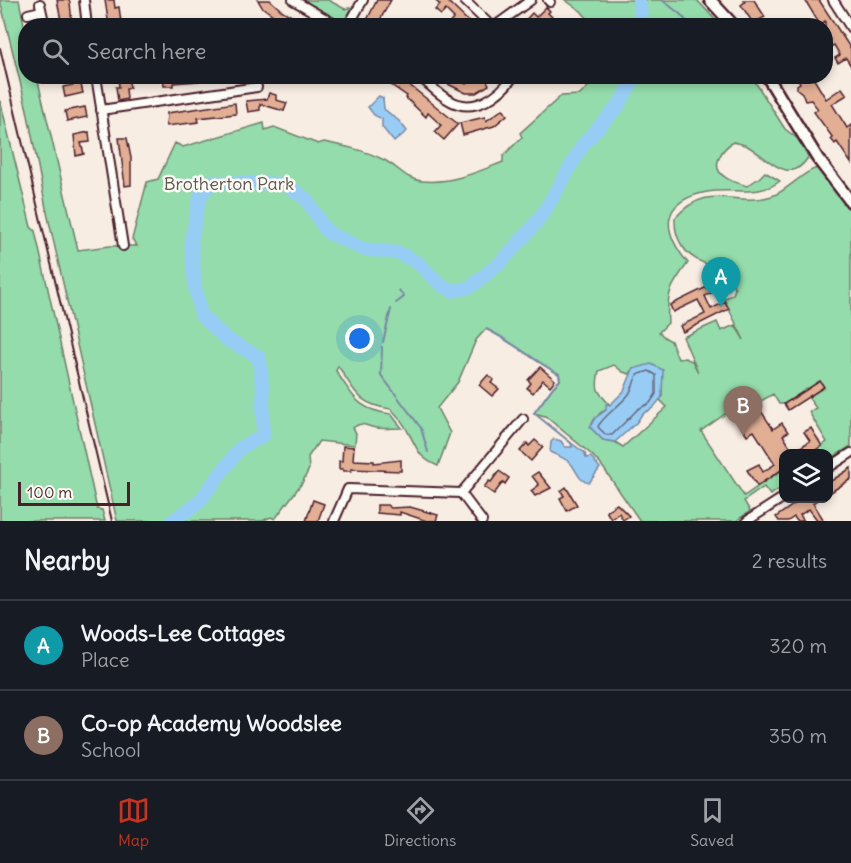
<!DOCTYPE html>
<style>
:root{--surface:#171b24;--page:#242831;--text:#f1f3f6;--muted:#9ea1a6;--line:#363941;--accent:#c8321e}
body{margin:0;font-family:Delius,sans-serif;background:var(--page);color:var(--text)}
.controls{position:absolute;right:18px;bottom:18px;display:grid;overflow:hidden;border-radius:12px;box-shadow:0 3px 9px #0003}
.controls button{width:54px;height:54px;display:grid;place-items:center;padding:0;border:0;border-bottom:2px solid var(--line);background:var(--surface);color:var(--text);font:30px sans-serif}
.scale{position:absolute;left:18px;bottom:15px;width:112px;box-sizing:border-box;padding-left:6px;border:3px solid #4a1f2b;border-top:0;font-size:16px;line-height:21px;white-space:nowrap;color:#4a1f2b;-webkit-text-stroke:4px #fdfcf7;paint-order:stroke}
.you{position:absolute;left:360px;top:339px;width:21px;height:21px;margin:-15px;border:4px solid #fff;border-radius:50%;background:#1a73e8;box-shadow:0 0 0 9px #1a73e833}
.badge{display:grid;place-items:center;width:39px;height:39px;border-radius:50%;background:var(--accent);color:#fff;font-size:20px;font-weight:700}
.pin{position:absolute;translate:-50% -50px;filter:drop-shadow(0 2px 3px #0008)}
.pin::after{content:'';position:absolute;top:32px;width:21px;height:18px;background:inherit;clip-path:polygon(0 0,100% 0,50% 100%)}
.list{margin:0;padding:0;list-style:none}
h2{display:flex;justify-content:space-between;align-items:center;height:78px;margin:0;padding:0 24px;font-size:26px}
h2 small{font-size:20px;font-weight:400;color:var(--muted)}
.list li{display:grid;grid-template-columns:39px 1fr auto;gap:18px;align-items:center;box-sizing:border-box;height:90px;padding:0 24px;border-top:2px solid var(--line)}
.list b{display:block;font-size:22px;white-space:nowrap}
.list p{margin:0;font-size:20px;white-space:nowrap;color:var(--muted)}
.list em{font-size:20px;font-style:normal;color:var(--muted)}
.icon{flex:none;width:33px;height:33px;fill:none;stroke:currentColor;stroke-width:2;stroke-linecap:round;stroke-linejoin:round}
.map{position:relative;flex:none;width:851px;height:521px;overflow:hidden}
.search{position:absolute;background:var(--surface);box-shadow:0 3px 9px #0003;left:18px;right:18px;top:18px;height:66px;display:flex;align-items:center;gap:15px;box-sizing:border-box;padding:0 21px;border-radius:24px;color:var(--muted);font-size:22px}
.sheet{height:258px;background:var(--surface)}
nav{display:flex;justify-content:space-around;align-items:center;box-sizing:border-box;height:84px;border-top:2px solid var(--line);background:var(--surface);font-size:16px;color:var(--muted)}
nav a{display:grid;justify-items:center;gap:3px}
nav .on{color:var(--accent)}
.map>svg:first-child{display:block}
.green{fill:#94dcab;stroke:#6f7e6b;stroke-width:1.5;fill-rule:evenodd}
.water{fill:#97cdf5;stroke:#7887a4;stroke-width:1.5}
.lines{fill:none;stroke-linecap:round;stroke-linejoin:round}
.shore{stroke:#69657c;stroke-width:1.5}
.stream{stroke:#7887a4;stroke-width:2}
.river{stroke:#97cdf5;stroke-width:14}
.building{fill:#e2af95;stroke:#4a1f2b;stroke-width:1.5}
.minor-casing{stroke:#4a1f2b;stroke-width:12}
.secondary-casing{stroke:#4a1f2b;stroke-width:15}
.minor{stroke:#fdfcf7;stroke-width:8}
.secondary{stroke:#fdfcf7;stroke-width:10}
.rail{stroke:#4a1f2b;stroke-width:2}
.labels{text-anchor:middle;stroke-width:5;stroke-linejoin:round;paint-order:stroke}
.park-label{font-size:18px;fill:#605851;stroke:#fdfcf7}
</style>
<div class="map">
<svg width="851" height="521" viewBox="0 0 851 521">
<rect width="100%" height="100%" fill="#f8ede3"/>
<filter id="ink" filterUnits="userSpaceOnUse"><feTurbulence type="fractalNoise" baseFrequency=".0167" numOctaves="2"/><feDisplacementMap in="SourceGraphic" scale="12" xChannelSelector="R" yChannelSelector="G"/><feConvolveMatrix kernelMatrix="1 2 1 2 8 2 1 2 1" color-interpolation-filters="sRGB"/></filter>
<g filter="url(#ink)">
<g class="green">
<path d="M0 0H19L25 29 26 76 37 77 78 250 110 246H137L132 239 147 182 158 179 175 143 183 147 264 123 265 130 274 127 318 144 324 142C344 146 364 150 382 159 397 165 405 180 422 181 451 184 477 172 503 162V156L522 137 520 133 561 96 580 95 597 77H752L785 129 798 139 809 156C789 189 767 156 747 146 743 144 737 143 733 142 722 149 709 167 725 177 731 182 740 183 747 186L759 178 765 172 780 181C758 198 732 187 707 192 660 201 661 230 688 263 671 286 666 293 668 323L659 332 664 337 671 341 678 359 685 358 692 361 698 372 683 337 717 322 721 331 735 325 744 340 724 299 733 294 735 289C732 283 728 273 722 269 717 266 709 266 704 263 685 256 674 239 675 218 709 180 734 208 772 196 788 191 806 168 820 168L851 207V446L829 460 828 454 811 453 827 442 809 412 816 408 808 397 824 387 820 381 784 404H779L773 394 756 404 751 396 701 431 744 496 782 470 783 471V487L770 495 764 487 744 501 750 511 736 521H640L602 466 592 455 545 416 534 413 553 387 560 380 559 374C534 361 512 341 486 329L476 340 458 382 437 408 450 433 438 466C418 458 418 449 408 432 404 423 397 415 391 409 357 404 356 392 338 366L336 371C354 397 357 410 391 414L402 428C393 428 384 429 376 428 366 427 363 420 353 428L356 433 355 445 319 441 308 457 309 469 302 483 275 519 271 517 262 521H117L46 208 27 110ZM614 365 623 372 630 374 633 369 661 378 662 397 659 399 667 407 623 447 615 442 603 440 590 427 600 413 606 410 610 405C597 391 595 390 599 371Z"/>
<polygon points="305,0 328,0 345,9 353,7 345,20 338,21 304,3"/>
<polygon points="565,0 697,0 720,25 593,25 581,11"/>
<polygon points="0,100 31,227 35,231 97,509 102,510 105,521 0,521"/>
</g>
<g class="water">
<polygon points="379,96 383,98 384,109 399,121 407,131 394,142 382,127 382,119 374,115 368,107"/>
<polygon points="651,364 663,370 662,397 653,408 642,414 637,422 615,442 603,440 590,427 595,418 606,410 606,404 610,405 624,391 633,369"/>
<path d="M554 439 561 441 565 447H572L571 443 585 453 586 458 591 457 600 468 589 483C578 480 578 473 572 465 567 458 557 456 550 452L551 442Z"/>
</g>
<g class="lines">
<path class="shore" d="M649 371 656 375V394L650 403 638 409 612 435H606L598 427C601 418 622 404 629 394 633 388 634 381 637 375Z"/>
<g class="stream">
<polyline points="662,0 679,13 691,26"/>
<polyline points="396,303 404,297 399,290"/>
<path d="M486 329C512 341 534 361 559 374L560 380 553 387 534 413 571 443"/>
<polyline points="383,342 391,309"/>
<polyline points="382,347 381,375 421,428 428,452"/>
</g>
<g class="river">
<polyline points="639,0 642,26"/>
<polyline points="172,521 198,503 240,448 263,436 263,390 259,357 226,339 201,315 195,287 191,241 200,196 212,182 285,184 306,199 327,232 363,249 399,253 418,263 440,284 453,291 470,287 500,263 531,229 544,212 584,143 618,106 636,76"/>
</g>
</g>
<g class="building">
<polygon points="57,0 68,0 70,2 72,24 62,26"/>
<polygon points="105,0 114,0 115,8 119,7 121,22 118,23 118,26 109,26"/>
<polygon points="258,0 270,0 281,10 309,26 284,26 279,23 280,20 262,7"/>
<polygon points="377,0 391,0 380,20 382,21 379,26 364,26"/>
<polygon points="435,0 446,0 473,26 447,26 454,18 446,10 441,15 435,10 440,5"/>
<polygon points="743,0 754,0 765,17 753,23 741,5 745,2"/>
<polygon points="805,0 819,0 851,49 851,66 846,58 838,63 835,58 840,55 834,45 828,48 825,44 830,40 825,32 825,21 820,25"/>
<polygon points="546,7 550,11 548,13 554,19 548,26 543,22 539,26 520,26 532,13 536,17"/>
<polygon points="71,76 79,76 83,93 65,97 63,87 73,85"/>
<polygon points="118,76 128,76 130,88 126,89 127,99 118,101 116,87 119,87"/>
<polygon points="163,76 198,76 198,81 173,83 173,86 164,86"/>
<polygon points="378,76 398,76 458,124 444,140 435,132 441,125 428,113 426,117 406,98 407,96"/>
<polygon points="438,76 459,76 457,79 466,84 479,76 485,76 489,85 476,93 466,93 448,84"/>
<polygon points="806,76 812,76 826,99 842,88 847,95 832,104 847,128 851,125 851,163 837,142 835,144 831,139 833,138 814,112 818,109 811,100 805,101 802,93 797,89 797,85 800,83 799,81"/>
<polygon points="269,93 276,95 276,100 287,103 284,111 260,104 260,110 248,112 246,101 267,99"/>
<polygon points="235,103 236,114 198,118 199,122 166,126 167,113"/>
<polygon points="85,107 87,117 67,121 65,111"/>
<polygon points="503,109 507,115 494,126 463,135 460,123 485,117 486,121"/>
<polygon points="89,132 90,142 81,143 84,154 76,156 74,135"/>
<polygon points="119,138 127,138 131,158 131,185 125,186"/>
<polygon points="715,283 719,289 705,296 711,309 725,302 729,309 683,332 680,326 705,314 698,300 673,312 670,305"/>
<polygon points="540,367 555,380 550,386 543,380 533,393 527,388 531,383 528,380"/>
<polygon points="488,375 494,380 491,383 499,389 492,396 479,385"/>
<polygon points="820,381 824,387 788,410 784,404"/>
<polygon points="751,396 773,429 782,423 788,432 783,435 793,452 810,441 804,432 811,428 822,446 811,453 783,453 783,469 757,486 747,470 759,464 763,472 775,464 754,431 747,435 741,426 748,421 737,404"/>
<polygon points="535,440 543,447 531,461 520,451 527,443 529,446"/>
<polygon points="343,446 354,447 353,460 374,461 374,463 401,460 401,471 351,469 351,471 343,471 343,469 339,469 339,461 342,461"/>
<polygon points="851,468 851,479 828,494 828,483"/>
<polygon points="499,471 509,478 505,484 503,482 494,494 484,487 489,481 491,482"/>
<polygon points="538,472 551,488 535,496 531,491 539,485 532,476"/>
<polygon points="566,487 577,505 567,511 560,498 564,496 561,491"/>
<polygon points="803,498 820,498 813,503 823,519 818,521 809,509 800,515 804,521 797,521 794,517 788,521 779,521 776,517"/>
<polygon points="313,500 324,504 318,521 306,521"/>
<polygon points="617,504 629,516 623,520 619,513 611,519 606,511"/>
<polygon points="377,505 387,505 391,508 410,507 438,515 436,521 427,521 400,512 400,515 377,513"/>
</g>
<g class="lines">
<defs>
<g id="minor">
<polyline points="84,0 87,26"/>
<polyline points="293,0 338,26"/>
<polyline points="464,0 491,26"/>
<polyline points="548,0 550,2"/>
<polyline points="833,0 851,28"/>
<polyline points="40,4 45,26"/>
<polyline points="28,14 41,11"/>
<polyline points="348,26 363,0"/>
<polyline points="495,26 531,0"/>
<polyline points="96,76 123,246"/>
<path d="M419 76C429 84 438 94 449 100 474 115 499 96 514 76"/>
<polyline points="101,110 257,87"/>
<polyline points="828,468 851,453"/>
<polyline points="461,493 523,419"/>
<polyline points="461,493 482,521"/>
<polyline points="334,521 348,489 461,493"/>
<polyline points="747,521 784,497"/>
</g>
<g id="secondary">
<polyline points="710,0 734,26"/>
<polyline points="767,76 818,159 851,202"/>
</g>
</defs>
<use href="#minor" class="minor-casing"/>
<use href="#secondary" class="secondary-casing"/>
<use href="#minor" class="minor"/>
<use href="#secondary" class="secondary"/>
<polyline class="rail" points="0,48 112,521"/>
</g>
</g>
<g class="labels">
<g class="park-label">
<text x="229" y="190">Brotherton Park</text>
</g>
</g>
</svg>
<div class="controls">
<button><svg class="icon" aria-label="layers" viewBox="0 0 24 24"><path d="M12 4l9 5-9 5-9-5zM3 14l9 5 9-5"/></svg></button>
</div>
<div class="scale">100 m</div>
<div class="you"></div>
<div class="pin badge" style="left:721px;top:307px;background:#0f9aa8">A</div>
<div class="pin badge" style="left:743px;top:436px;background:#8d6e63">B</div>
<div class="search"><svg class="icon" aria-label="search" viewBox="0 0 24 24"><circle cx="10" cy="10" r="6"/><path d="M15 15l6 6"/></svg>Search here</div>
</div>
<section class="sheet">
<h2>Nearby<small>2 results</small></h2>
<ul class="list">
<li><span class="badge" style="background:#0f9aa8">A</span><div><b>Woods-Lee Cottages</b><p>Place</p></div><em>320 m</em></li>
<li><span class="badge" style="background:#8d6e63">B</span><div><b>Co-op Academy Woodslee</b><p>School</p></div><em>350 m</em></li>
</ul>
</section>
<nav>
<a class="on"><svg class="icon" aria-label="map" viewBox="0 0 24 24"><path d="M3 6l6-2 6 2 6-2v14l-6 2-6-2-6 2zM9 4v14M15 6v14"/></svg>Map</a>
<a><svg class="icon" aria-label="directions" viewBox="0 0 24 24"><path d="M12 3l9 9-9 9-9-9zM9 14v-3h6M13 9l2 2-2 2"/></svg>Directions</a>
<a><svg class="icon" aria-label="saved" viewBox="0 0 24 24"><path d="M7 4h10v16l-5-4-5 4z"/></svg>Saved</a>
</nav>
